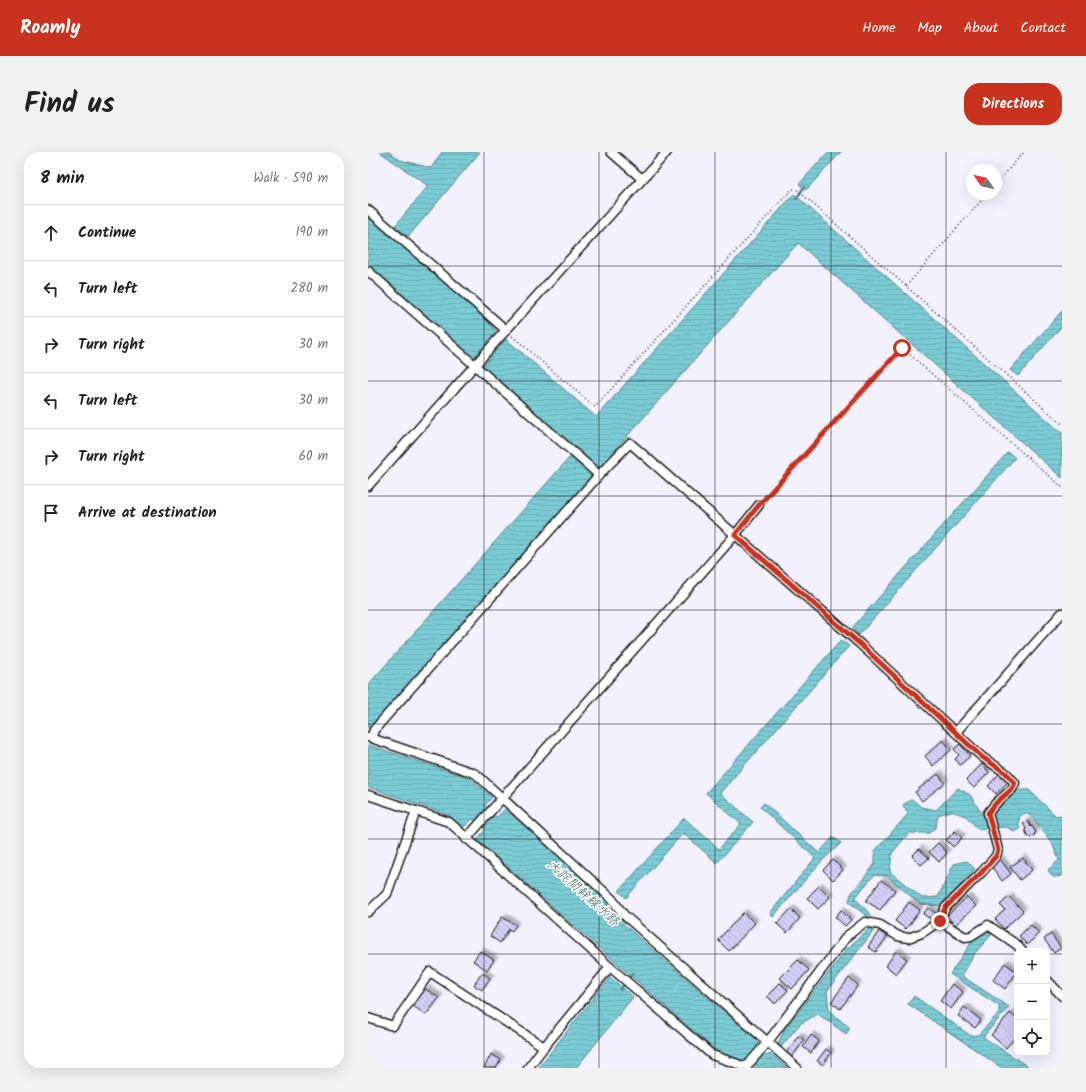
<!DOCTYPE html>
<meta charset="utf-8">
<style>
:root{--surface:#fff;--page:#f2f2f2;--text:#222;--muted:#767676;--line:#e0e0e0;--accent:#c8321e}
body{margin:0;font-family:Kalam,"Klee One",sans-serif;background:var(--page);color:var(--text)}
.controls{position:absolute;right:12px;bottom:12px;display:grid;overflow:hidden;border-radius:8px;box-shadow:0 4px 16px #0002}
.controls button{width:36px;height:36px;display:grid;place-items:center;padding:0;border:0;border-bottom:1px solid var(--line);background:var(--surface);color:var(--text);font:20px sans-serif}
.compass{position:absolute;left:598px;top:12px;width:36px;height:36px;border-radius:50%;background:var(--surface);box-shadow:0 4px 16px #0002;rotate:304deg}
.stop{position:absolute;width:12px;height:12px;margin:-9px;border:3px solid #c8321e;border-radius:50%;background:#fff}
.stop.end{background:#c8321e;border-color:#fff;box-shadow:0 1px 4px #0008}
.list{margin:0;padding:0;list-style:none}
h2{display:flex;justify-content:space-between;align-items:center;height:52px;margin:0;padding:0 16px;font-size:17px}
h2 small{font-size:13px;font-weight:400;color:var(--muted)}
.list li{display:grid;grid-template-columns:26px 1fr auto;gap:12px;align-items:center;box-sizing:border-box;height:56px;padding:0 16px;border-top:1px solid var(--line)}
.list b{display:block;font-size:15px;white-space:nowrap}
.list em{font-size:13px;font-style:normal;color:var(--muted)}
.icon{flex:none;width:22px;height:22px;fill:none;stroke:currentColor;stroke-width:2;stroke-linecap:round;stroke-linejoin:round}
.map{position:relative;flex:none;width:694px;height:916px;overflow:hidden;border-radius:16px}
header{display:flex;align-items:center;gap:24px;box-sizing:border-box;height:56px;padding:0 20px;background:var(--accent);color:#fff}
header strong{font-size:19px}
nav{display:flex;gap:22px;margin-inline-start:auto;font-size:14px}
.intro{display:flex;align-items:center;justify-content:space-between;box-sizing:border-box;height:96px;padding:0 24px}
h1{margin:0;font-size:28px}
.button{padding:10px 18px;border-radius:16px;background:var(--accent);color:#fff;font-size:14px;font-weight:700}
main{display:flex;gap:24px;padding:0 24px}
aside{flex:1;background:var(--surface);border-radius:16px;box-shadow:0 4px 16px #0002}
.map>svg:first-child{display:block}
.water{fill:url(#water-rules);stroke:#55868b}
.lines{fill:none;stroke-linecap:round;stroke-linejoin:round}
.stream{stroke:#55868b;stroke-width:2.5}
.building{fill:url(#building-back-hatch);stroke:#1c1c1c;filter:url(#shadow)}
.street-casing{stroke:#1c1c1c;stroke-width:11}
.path{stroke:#1c1c1c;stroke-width:1.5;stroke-dasharray:1 3;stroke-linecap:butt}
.street{stroke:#fff;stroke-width:8}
.route{stroke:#c8321e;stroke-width:5}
.grid{fill:none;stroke:#1c1c1c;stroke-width:1;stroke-opacity:0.55}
.labels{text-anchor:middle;stroke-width:3.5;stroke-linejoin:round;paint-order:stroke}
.water-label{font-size:13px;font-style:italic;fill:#426266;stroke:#fff}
</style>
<header>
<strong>Roamly</strong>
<nav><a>Home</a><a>Map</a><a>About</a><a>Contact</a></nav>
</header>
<div class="intro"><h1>Find us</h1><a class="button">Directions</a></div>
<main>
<aside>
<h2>8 min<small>Walk · 590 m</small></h2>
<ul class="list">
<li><svg class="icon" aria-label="ahead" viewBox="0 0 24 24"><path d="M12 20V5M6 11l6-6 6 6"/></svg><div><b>Continue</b></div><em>190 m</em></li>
<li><svg class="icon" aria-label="left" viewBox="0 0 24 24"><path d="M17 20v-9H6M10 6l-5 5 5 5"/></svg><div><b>Turn left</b></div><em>280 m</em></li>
<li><svg class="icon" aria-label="right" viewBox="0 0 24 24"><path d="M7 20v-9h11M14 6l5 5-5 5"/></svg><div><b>Turn right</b></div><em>30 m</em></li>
<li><svg class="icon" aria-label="left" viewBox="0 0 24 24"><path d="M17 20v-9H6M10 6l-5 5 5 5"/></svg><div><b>Turn left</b></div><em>30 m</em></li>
<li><svg class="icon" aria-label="right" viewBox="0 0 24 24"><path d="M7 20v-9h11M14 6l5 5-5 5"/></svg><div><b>Turn right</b></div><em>60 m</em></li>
<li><svg class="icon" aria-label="arrive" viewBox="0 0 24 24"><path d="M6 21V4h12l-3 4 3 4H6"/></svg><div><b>Arrive at destination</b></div></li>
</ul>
</aside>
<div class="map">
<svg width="694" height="916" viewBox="0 0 694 916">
<defs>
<pattern id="water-rules" width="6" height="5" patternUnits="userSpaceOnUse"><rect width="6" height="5" fill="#7bccd5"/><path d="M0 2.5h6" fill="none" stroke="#6aafb6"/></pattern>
<pattern id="building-back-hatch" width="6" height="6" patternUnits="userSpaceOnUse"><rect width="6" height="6" fill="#d4cff7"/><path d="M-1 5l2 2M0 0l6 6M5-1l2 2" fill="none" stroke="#b5b1d3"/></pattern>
<filter id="shadow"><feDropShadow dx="3.5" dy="-3.5" stdDeviation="1" flood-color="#0004"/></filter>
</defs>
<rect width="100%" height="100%" fill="#f2f1fd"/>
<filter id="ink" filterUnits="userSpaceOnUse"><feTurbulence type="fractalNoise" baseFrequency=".025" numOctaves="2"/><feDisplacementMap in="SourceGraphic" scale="8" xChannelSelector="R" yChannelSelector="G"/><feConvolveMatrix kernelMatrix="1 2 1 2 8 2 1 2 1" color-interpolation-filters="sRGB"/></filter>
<g filter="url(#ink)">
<g class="water">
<polygon points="12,0 21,0 32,8 63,16 74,0 112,0 40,85 27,74 60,34"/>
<polygon points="460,0 473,0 438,38 431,32"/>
<polygon points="426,42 694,281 694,326 430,91 231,316 115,214 138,187 228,265"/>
<polygon points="0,64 80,131 129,179 105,206 0,111"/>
<polygon points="694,159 694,174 650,224 642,218"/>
<polygon points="640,300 647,306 491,483 484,476"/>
<polygon points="202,305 224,325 1,577 0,576 0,533"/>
<polygon points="473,488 481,494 352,641 385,670 349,711 315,681 258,746 251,739 316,666 351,697 373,672 338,641"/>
<polygon points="0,593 102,626 124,645 117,653 119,657 108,669 104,667 95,676 81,663 0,635"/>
<polygon points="590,636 602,643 616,665 626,661 649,638 661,638 688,664 694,663 694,724 685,725 680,718 691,708 684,691 663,664 657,661 652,664 650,671 652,677 647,680 639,675 610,677 598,664 583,659 570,663 568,675 561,681 541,681 524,701 522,720 554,746 570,745 586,712 599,709 607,717 573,754 552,752 519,724 506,723 487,746 501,761 507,777 459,839 461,859 482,876 478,882 450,862 432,872 413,895 410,892 416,878 479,797 502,775 500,765 481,750 483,742 507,712 507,699 540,662 535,653 544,647 553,655 568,658"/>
<polygon points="396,651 451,701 465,685 473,691 451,712 405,765 402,761 447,706 392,655"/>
<polygon points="137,657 235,744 246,764 391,890 388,895 398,904 403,902 419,916 387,916 377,907 375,909 348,899 109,688 117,678 115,674 125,663 129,665"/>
<polygon points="619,778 625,781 607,801 594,824 641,855 615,885 662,916 634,916 540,852 546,844 603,884 610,883 631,861 631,854 582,822 605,788"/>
<polygon points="242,825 265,845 208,916 170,916"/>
</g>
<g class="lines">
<g class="stream">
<polyline points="428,47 436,35"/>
<polyline points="252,838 265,821"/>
</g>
</g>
<g class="building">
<polygon points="575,588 583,598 565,614 557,604"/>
<polygon points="592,592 602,604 592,613 587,607 591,603 586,597"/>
<polygon points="614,612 621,620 606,636 598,628"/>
<polygon points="570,622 577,631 554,649 547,640"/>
<polygon points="631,622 640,630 628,642 620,634"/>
<polygon points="660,669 663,675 664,674 668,681 666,682 667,683 662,686 662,684 660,685 657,678 658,677 655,671"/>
<polygon points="587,679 594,686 585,695 578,688"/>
<polygon points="570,691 579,701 571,710 561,700"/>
<polygon points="551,697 561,706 553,713 544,704"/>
<polygon points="655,706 664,718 652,728 642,715"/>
<polygon points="632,707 643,722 634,729 623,714"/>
<polygon points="465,708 475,718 465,728 455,718"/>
<polygon points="513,728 527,738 512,758 498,749"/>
<polygon points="451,734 462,745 450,757 439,746"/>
<polygon points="599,745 608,754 587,773 579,764"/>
<polygon points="641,745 655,759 636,777 627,767 637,758 632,753"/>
<polygon points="541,750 552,758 538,777 527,769"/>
<polygon points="560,756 569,762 564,768 555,762"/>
<polygon points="423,757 432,766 419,781 409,772"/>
<polygon points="473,758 483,768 477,774 467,765"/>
<polygon points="375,761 387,771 361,799 350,788"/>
<polygon points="134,765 148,773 144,779 141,777 132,791 122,784"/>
<polygon points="663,773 671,781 659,793 651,784"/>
<polygon points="511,779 519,785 508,800 500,795"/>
<polygon points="683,782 693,796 686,801 676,787"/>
<polygon points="112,799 126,808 119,818 105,809"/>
<polygon points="528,799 539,807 528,822 518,814"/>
<polygon points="430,808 441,818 424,837 412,826"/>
<polygon points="637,811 649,820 637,837 625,828"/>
<polygon points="114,821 122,826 114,838 106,833"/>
<polygon points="481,826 490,833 472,857 463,850"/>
<polygon points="412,831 420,838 407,852 399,844"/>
<polygon points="584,832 595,840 583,857 572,849"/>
<polygon points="58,837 71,846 58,863 45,854"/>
<polygon points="596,855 613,868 607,876 590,864"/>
<polygon points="642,861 649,867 649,883 638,896 623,883"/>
<polygon points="443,883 451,889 443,901 435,895"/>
<polygon points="430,884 436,888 424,905 418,901"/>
<polygon points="458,897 463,901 455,913 449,909"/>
<polygon points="123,902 133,908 128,916 116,916"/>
</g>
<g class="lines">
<defs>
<g id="street">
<polyline points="243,0 274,27"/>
<polyline points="0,58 138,178"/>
<polyline points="0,119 231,323 262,291 492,492 614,605 638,621 647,631 644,637 628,651 620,661 630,698 628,704 614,720 577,756 572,769 554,781 540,786 530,784 512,773 497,770 479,784 399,891 378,915"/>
<polyline points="0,334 138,178 299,0"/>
<polyline points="588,580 694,461"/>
<polyline points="0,585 103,620 108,622 244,747 256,763 429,916"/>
<polyline points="3,586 6,578 231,323"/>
<polyline points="0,643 81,670 242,815 344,903 378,915 379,916"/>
<polyline points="98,687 367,383 391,353"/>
<polyline points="0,760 19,742 48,659"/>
<polyline points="572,769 597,785 603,784 620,773 649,793 654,799"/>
<polyline points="679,828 694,844"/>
<polyline points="0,866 25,874 62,820 176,895 242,815"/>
<polyline points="160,916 176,895"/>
</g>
</defs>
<use href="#street" class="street-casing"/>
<g class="path">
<polyline points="628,32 656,0"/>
<polyline points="538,134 619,42"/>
<polyline points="144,184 227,255 424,37 429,38 435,43 694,272"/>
<polyline points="396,348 534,196 694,335"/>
</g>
<use href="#street" class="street"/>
</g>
</g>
<g class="lines" filter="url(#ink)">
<polyline class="route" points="534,196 391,353 367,383 492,492 614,605 638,621 647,631 644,637 628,651 620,661 630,698 628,704 614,720 577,756 572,769"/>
</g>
<path class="grid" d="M116 0V916M231 0V916M347 0V916M463 0V916M578 0V916M0 114H694M0 229H694M0 344H694M0 458H694M0 572H694M0 687H694M0 802H649M679 802H694"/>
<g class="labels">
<g class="water-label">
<text transform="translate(216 740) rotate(42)" y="5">大詫間幹線水路</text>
</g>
</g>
</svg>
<div class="controls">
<button>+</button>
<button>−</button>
<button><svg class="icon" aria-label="locate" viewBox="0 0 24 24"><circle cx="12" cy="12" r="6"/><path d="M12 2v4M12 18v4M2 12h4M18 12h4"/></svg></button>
</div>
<svg class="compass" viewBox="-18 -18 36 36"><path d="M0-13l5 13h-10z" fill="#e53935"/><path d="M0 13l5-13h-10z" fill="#767676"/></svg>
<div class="stop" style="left:534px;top:196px"></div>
<div class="stop end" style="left:572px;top:769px"></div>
</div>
</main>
